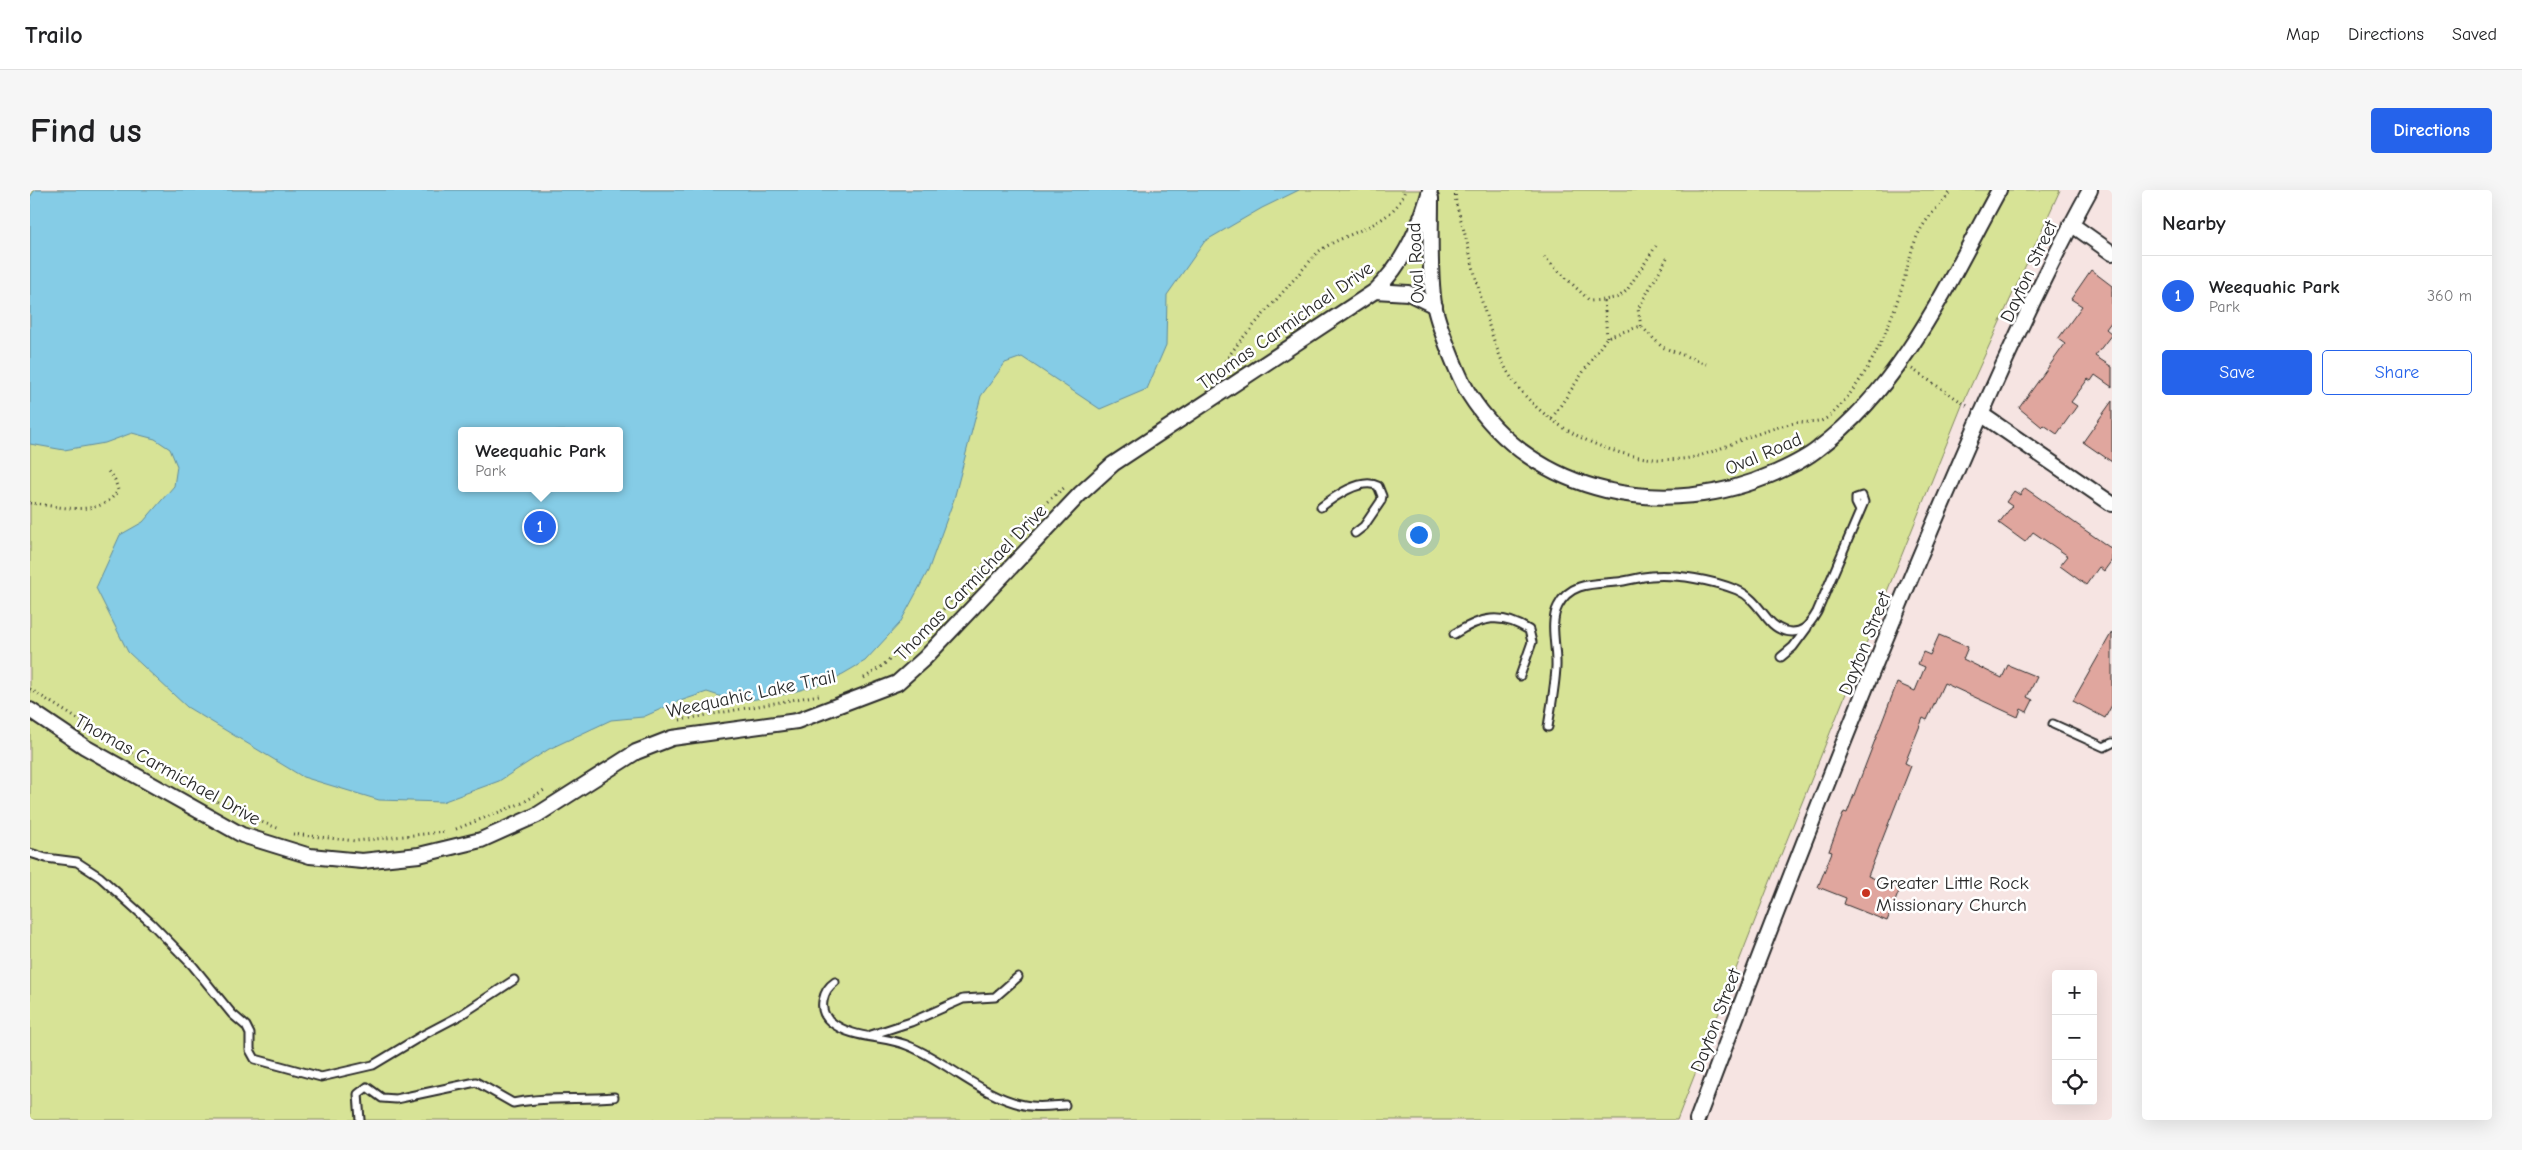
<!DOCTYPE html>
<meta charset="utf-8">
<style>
:root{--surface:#fff;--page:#f6f6f6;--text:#202124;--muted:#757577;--line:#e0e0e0;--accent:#2563eb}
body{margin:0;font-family:"Comic Neue",sans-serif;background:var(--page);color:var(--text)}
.controls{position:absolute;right:15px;bottom:15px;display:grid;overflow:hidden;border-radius:5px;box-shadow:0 5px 20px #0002}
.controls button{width:45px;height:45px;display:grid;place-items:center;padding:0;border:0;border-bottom:1px solid var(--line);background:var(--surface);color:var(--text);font:25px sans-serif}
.you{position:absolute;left:1388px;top:344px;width:18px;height:18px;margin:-12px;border:4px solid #fff;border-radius:50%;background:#1a73e8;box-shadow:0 0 0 8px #1a73e833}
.badge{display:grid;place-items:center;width:32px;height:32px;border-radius:50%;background:var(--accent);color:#fff;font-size:16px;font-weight:700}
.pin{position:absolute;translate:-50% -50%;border:2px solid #fff;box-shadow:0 1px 5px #0006}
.popup{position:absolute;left:428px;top:237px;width:165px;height:65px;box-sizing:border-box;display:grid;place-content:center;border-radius:5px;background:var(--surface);filter:drop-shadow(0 1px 4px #0005);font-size:16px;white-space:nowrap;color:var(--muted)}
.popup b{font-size:19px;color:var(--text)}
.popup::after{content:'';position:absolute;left:50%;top:100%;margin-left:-10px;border:10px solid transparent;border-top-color:var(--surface)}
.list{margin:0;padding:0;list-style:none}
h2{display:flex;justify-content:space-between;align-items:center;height:65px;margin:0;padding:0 20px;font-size:21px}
h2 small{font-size:16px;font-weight:400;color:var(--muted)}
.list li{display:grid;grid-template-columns:32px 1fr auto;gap:15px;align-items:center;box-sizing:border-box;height:80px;padding:0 20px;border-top:1px solid var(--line)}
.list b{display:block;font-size:19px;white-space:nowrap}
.list p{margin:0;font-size:16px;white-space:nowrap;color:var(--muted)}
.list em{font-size:16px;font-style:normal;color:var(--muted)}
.actions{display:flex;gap:10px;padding:15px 20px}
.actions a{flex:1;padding:11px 0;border:1px solid var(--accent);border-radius:5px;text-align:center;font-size:18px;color:var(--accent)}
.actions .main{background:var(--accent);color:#fff}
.icon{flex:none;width:28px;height:28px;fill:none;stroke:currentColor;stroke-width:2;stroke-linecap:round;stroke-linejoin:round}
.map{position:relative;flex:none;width:2082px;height:930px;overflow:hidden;border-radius:5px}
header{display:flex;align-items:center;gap:30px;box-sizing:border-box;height:70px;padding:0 25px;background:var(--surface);border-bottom:1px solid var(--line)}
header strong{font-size:24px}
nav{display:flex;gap:28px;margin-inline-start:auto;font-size:18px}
.intro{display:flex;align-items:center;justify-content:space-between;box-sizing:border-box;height:120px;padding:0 30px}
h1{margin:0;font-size:35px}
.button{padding:12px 22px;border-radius:5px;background:var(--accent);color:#fff;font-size:18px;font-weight:700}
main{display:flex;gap:30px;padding:0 30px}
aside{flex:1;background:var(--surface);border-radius:5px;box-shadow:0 5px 20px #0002}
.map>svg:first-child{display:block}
.green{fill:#d7e396;stroke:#818760;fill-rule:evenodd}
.water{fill:#85cce6;stroke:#618c9b;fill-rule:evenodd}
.building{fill:#e0a69e;stroke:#2b2b2b}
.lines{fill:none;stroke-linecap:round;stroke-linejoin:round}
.service-casing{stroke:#2b2b2b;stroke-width:11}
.minor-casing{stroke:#2b2b2b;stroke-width:18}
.path{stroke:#2b2b2b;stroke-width:3;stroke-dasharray:1 4;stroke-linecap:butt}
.service{stroke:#fff;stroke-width:7}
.minor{stroke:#fff;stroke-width:14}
.poi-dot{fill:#c8321e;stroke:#fff;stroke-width:2}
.labels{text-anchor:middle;stroke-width:5;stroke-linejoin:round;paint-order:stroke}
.street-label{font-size:19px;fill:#2b2b2b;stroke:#fff}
.poi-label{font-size:19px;fill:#2b2b2b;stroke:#fff;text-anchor:start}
</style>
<header>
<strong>Trailo</strong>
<nav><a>Map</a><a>Directions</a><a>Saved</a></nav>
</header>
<div class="intro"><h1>Find us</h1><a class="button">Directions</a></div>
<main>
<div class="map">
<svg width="2082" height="930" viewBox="0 0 2082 930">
<rect width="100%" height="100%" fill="#f6e4e2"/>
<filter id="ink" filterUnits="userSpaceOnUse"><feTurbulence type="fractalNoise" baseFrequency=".02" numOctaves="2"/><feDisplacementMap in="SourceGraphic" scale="10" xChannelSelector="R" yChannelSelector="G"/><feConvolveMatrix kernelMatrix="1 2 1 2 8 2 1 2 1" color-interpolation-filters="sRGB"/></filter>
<g filter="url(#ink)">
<path class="green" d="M0 0H2030L1933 213 1740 692 1647 930H0ZM431 241H589V298H431Z"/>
<path class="water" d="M5 0H1269L1232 18 1175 51 1137 105 1136 155 1117 199 1070 219 992 167 975 173 951 206 924 309 898 381 870 433 835 471 799 492 756 504 708 512 677 502 647 512 613 527 581 530 519 559 469 591 412 612 349 610 273 587 157 517 98 462 66 398 90 345 113 332 144 296 147 276 140 259 125 249 102 243 75 253 34 260 0 254V7ZM431 241H589V298H431Z"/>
<g class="building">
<polygon points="2061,80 2082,96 2082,131 2076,139 2082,144 2065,166 2082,177 2082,197 2065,185 2061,191 2058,189 2041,212 2047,216 2027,244 2014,235 2012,237 1989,218 2035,154 2028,149 2052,116 2041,109"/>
<polygon points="2082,211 2082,272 2053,252"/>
<polygon points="1995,298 2082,359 2082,370 2074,381 2069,377 2056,395 2030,376 2038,366 2003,342 1995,352 1969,333 1982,316 1976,312 1984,301 1990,305"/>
<polygon points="2082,442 2082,515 2075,528 2043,511"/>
<polygon points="1909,445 1938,457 1933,469 1972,488 1978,475 2007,487 1997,507 2003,510 1997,522 1991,519 1988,527 1914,493 1897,530 1893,528 1875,573 1881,576 1838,686 1870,699 1857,731 1814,714 1816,708 1788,697 1802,662 1799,661 1806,642 1814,622 1817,623 1867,493 1885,501 1895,477 1888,474 1893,462 1900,465"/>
</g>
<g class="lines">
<defs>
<g id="service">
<path d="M1291 317C1304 307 1331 287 1348 296L1352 306 1351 311 1334 336 1325 343"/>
<path d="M1424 444C1451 427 1471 422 1499 440L1502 452 1490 486"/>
<polyline points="1751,467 1763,457 1777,438"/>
<polyline points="2023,534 2074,557 2082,553"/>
<path d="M1518 537C1521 517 1525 497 1526 477 1527 458 1519 433 1528 416 1540 392 1564 394 1587 392 1598 391 1609 387 1621 386 1648 384 1682 390 1707 400 1731 410 1735 436 1755 441 1772 445 1779 436 1787 422L1834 312 1832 306 1826 308V313L1830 321"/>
<polyline points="0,663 16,668 47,672 70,687 121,733 163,776 202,824 216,836 220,844 220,860 225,869 291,887 343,875 393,845 429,826 484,790"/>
<path d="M805 792C793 800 787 820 800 831 822 850 854 845 879 856 918 872 951 906 994 915 1007 918 1021 916 1035 915"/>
<polyline points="841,845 881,832 933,809 965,807 988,787"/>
<path d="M330 930 328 904 337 897 352 908 366 909 446 892 483 913C516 906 550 910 584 907"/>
</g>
<g id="minor">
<path d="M1401 8C1401 43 1399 79 1404 114 1408 135 1428 186 1439 204 1504 307 1638 331 1745 283 1760 276 1776 269 1789 258 1874 194 1919 91 1969 0"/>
<polyline points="2041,34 2082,63"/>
<polyline points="1345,101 1378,103 1405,116"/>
<polyline points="1951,224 2082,314"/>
<path d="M0 520 55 557 212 645 280 666 332 671 389 665 451 650 507 625 606 562 642 548 767 531 867 493 895 468 1050 304 1083 274 1345 101C1373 74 1390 37 1400 0"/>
<path d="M1667 930C1742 732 1818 535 1901 340 1950 226 2000 109 2060 0"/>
</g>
</defs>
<use href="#service" class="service-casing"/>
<use href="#minor" class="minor-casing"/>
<g class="path">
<path d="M1425 0 1426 14C1443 66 1450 120 1472 171 1501 234 1585 275 1652 269 1674 267 1695 256 1716 248 1733 242 1752 235 1770 232 1778 232 1786 234 1793 230 1803 226 1812 213 1819 205 1845 172 1860 134 1873 94 1878 76 1882 53 1892 37 1900 24 1912 13 1922 0"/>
<polyline points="1514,67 1560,111 1574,110"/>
<polyline points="1611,136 1608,119 1638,66"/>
<polyline points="1577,147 1574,110 1589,107 1597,100 1626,56"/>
<polyline points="1882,179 1939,217"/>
<path d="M1180 191 1210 151 1288 62C1315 41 1364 37 1375 0"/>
<polyline points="1522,228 1577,147 1611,136 1632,157 1676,174"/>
<path d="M0 313C28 316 72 329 88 300L85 290 77 280"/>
<path d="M834 488C851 478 865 465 880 452 933 404 976 342 1034 298"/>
<polyline points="0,499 122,576"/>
<polyline points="650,530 789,505"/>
<polyline points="174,604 205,622 250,639"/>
<polyline points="426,639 492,613 516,599"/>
<polyline points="263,644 326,651 413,642"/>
</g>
<use href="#service" class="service"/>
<use href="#minor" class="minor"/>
</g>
</g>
<circle class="poi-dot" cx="1836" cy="703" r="5"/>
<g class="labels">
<g class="street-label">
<text transform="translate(1385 73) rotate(-93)" y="7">Oval Road</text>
<text transform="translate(1998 81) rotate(-65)" y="7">Dayton Street</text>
<text transform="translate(1255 135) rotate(-35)" y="7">Thomas Carmichael Drive</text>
<text transform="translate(1733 263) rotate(-23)" y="7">Oval Road</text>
<text transform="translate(940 392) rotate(-46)" y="7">Thomas Carmichael Drive</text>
<text transform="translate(1834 453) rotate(-68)" y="7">Dayton Street</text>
<text transform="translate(721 503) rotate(-12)" y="7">Weequahic Lake Trail</text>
<text transform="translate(138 579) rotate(29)" y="7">Thomas Carmichael Drive</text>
<text transform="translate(1685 830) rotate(-69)" y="7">Dayton Street</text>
</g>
<g class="poi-label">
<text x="1846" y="699">Greater Little Rock<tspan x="1846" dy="22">Missionary Church</tspan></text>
</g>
</g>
</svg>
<div class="controls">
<button>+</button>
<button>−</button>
<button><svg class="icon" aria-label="locate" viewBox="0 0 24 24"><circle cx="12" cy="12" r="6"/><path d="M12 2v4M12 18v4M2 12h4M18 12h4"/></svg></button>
</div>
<div class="you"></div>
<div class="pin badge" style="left:510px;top:337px">1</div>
<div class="popup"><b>Weequahic Park</b>Park</div>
</div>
<aside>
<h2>Nearby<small></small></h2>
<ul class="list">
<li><span class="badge">1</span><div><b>Weequahic Park</b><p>Park</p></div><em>360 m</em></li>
</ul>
<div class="actions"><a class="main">Save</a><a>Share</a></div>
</aside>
</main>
